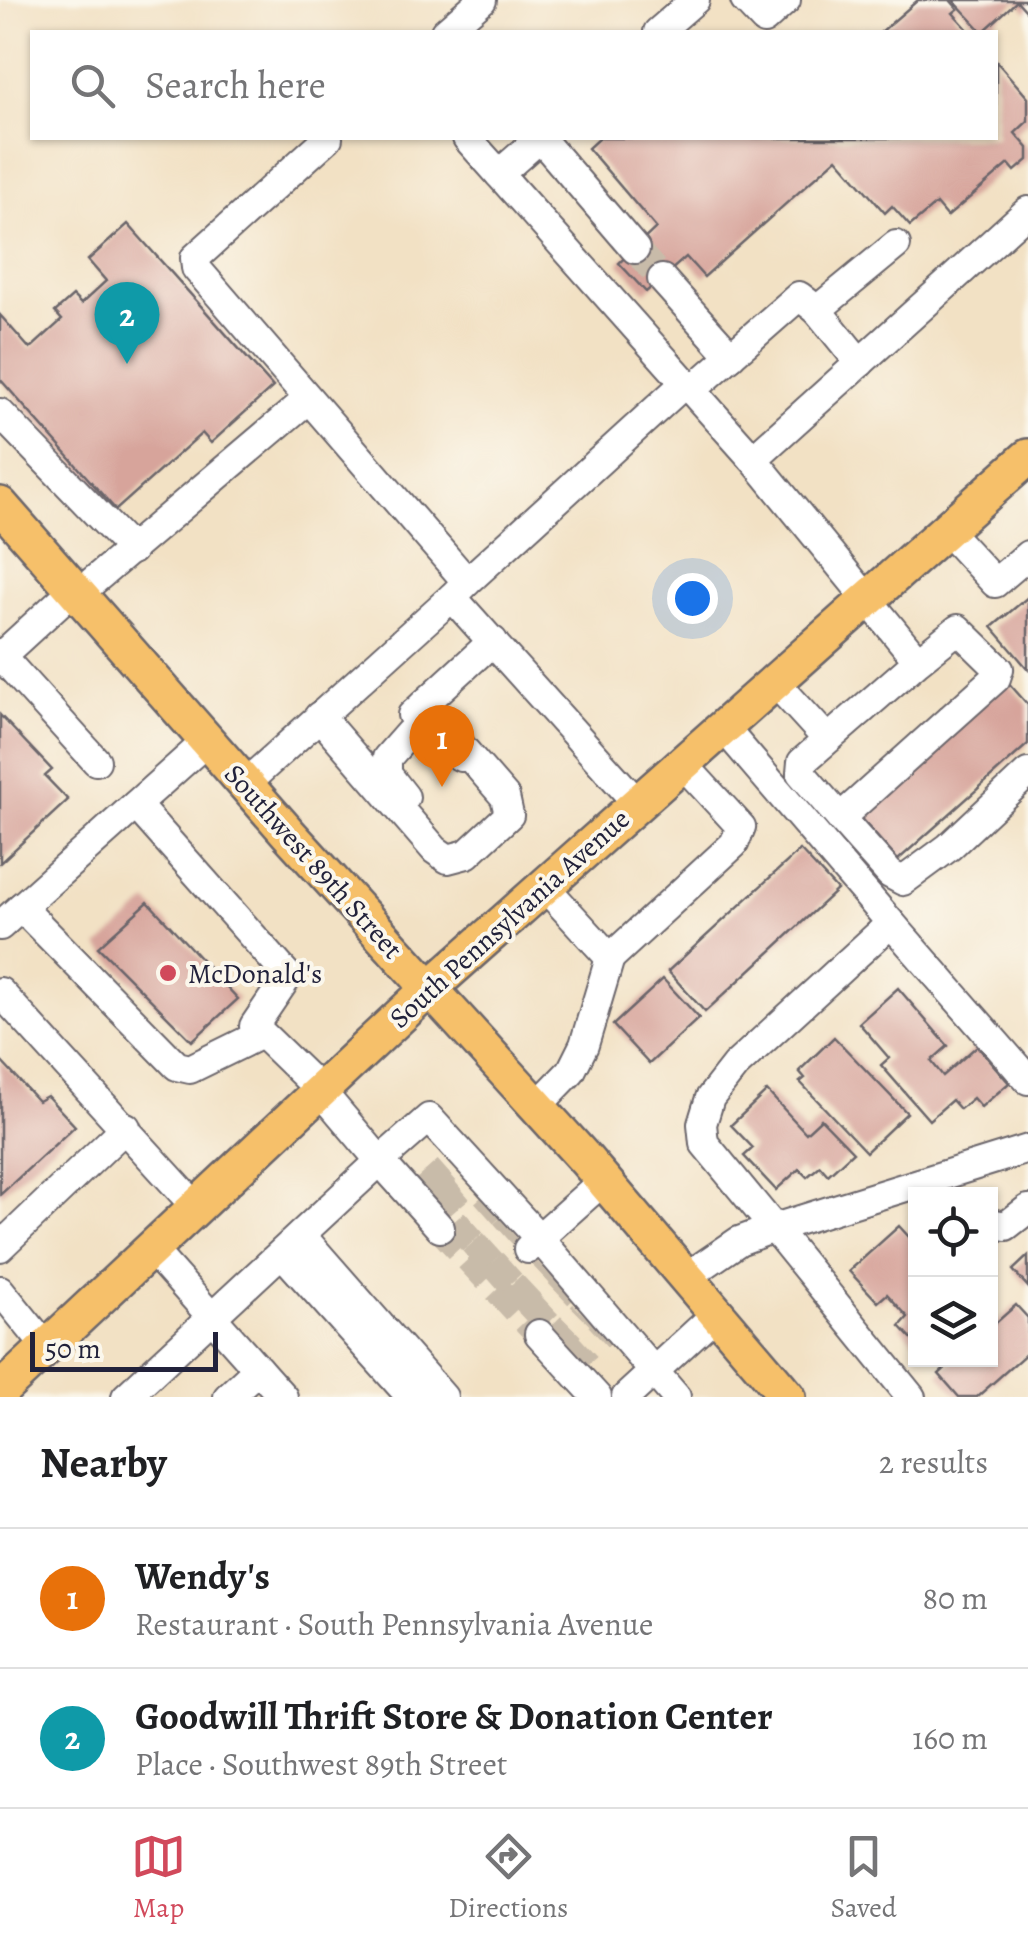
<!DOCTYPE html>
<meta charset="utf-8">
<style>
:root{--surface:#fff;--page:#f6f6f6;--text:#202124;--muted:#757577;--line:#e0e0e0;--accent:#d1495b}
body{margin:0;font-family:Alegreya,serif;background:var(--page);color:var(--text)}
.controls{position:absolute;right:30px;bottom:30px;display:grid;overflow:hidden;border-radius:0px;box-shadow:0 2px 8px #0004}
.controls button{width:90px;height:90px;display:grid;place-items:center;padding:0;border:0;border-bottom:2px solid var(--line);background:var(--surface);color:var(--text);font:50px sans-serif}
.scale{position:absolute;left:30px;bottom:25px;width:188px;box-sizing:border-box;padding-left:10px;border:5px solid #22223b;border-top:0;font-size:28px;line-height:35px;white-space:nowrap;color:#22223b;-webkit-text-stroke:8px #fbf7ec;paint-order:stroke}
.you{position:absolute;left:692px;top:598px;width:35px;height:35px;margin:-25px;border:8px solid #fff;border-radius:50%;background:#1a73e8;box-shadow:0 0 0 15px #1a73e833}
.badge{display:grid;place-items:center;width:65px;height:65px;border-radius:50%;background:var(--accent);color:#fff;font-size:32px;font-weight:700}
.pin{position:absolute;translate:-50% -82px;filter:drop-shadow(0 2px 5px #0008)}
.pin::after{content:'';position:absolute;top:52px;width:35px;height:30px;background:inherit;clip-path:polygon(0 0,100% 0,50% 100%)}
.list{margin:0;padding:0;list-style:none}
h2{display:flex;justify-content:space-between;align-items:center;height:130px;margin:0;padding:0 40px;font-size:42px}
h2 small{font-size:32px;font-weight:400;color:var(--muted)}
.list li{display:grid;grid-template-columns:65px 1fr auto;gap:30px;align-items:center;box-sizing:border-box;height:140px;padding:0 40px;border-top:2px solid var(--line)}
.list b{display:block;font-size:38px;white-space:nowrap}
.list p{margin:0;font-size:32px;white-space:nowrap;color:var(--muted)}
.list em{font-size:32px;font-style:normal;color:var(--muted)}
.icon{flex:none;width:55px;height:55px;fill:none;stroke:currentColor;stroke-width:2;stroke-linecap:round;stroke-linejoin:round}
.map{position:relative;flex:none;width:1028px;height:1397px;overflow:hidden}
.search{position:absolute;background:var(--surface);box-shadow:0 2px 8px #0004;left:30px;right:30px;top:30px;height:110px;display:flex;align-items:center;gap:25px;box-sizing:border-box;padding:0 35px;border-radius:0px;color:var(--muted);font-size:38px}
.sheet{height:410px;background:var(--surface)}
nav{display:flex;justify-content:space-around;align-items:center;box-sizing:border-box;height:140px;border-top:2px solid var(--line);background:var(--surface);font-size:28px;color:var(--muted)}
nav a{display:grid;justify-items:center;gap:5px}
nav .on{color:var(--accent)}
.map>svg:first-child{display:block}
.building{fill:#d7a49b}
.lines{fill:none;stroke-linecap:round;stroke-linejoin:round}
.minor-tunnel{stroke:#c8bba9;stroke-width:28;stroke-dasharray:28 14;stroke-linecap:butt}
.minor-casing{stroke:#6b656b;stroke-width:32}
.major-casing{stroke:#6b656b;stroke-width:40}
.minor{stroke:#fff;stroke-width:28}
.major{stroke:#f6c06b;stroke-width:35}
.poi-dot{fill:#d1495b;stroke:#fbf7ec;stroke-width:4}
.labels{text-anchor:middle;stroke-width:8;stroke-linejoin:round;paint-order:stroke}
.street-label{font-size:28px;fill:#22223b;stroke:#fbf7ec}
.poi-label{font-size:28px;fill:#22223b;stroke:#fbf7ec;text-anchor:start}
</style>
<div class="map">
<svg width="1028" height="1397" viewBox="0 0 1028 1397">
<rect width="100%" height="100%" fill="#fbf7ec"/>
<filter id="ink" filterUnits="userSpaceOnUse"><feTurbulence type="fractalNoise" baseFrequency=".01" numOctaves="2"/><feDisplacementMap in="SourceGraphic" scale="20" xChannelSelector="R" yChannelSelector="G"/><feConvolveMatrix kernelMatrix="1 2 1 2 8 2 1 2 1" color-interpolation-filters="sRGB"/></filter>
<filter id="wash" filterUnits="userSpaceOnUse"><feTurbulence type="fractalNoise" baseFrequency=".0048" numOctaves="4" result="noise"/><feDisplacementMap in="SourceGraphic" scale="40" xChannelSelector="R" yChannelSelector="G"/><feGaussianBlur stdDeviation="2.25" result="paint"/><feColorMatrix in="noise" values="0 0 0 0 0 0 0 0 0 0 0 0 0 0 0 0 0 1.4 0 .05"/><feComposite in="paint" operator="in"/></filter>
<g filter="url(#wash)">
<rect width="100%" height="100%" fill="#f2e1c4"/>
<g id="blocks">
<g class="building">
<polygon points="918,0 950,0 958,9 953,13 970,32 881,32"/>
<polygon points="953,0 1028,0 1028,13 1017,1 983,32"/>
<polygon points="996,61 1028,98 1028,121 1015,133 1028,148 1028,160 1015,171 1009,164 947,217 936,204 910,226 892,206 885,213 837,158 704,277 686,257 646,292 619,263 656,228 588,148 599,138 996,138"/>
<polygon points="128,224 273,387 211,443 202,433 116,510 0,379 0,315 30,349 62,320 55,312 73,296 81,304 106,281 88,260"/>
<polygon points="1028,597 1028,669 992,627"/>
<polygon points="1006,680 1028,705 1028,744 898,860 857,814"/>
<polygon points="0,715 52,770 45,776 68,800 0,863"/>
<polygon points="800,850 837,890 705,1012 668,971"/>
<polygon points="148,902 238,999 192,1041 98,947"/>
<polygon points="663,979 699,1018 649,1064 613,1025"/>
<polygon points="898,988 948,1046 931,1061 943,1076 977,1046 1009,1083 981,1107 973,1098 960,1109 952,1100 929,1120 881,1065 889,1058 859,1023"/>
<polygon points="834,1037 907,1113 866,1152 800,1082 805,1078 799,1071"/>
<polygon points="0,1060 38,1101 47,1096 75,1126 0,1195"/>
<polygon points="767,1091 806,1133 821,1119 853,1152 828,1175 820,1166 807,1177 799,1169 776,1190 744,1156 753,1148 731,1125"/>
<polygon points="899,1226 910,1238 916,1233 916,1343 900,1326 908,1317 887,1294 878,1302 849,1271"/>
<polygon points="1028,1256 1028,1287 1013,1270"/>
<polygon points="1016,1305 1028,1318 1028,1352 977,1397 959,1397 939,1374 954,1360 990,1360 990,1328"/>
</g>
</g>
</g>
<g filter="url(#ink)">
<use href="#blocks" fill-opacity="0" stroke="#6b656b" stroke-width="2.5"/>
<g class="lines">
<g class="minor-tunnel">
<polyline points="635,249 662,279"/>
<polyline points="426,1189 452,1166"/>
<polyline points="439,1206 466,1183"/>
<polyline points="440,1228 539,1334"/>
<polyline points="453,1241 490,1208"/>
<polyline points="472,1262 509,1229"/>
<polyline points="491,1282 527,1250"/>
<polyline points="511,1304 546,1271"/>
<polyline points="528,1323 564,1289"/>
<polyline points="551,1346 583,1314"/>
<polyline points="567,1365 603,1332"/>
</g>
<defs>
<g id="minor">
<polyline points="745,0 764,20 786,0"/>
<polyline points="445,32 482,0"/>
<polyline points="658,32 695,0"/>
<polyline points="328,138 195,258 196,268 467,582 452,597"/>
<polyline points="467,138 753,459"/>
<polyline points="540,138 635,249"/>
<polyline points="499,174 540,138"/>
<polyline points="662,279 731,356"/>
<polyline points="860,363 817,310 896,245"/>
<polyline points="692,390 799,296 817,310"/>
<polyline points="0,413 132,550"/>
<polyline points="946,530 995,583 1028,555"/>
<polyline points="467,582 685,383"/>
<polyline points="78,594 308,399"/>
<polyline points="1,656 96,761"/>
<polyline points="0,657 74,589"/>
<polyline points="918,661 802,762 801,773 840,818 996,678 999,669 958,629 918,661 753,459 1028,211"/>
<polyline points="774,681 827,739"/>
<polyline points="412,715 493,641"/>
<polyline points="319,716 435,850 448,859 467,854 509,815 505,797 424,704"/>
<polyline points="723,727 891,923"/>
<polyline points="245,784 452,597 637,803"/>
<polyline points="405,797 387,774 387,758 409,733 421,734 461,757"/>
<polyline points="136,805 288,976 254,1026 320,1090 380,1161 429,1118 539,1238 603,1181"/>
<polyline points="840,818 890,874 903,881 949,847 1028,773"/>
<polyline points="544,886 610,958 734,844 741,827 682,763"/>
<polyline points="21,907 177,1066 190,1069 261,1034"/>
<polyline points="0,926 207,741"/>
<polyline points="0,992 195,1206"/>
<polyline points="1028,1080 891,923 735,1066 710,1098 702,1124 704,1143 774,1228 1028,1149"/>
<polyline points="537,1106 571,1071 584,1045 610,958"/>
<polyline points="990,1223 1006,1226 1028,1209"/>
<polyline points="301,1235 443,1397"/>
<polyline points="0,1247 126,1127"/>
<polyline points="528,1249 539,1238 676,1397"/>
<polyline points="152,1250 283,1397"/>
<polyline points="282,1253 411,1397"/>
<polyline points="685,1278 739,1241 774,1228 911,1397"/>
<polyline points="0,1290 47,1348"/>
<polyline points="539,1334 597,1397"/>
<polyline points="126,1397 380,1161 440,1228"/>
<polyline points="228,1397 258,1369"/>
<polyline points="626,1397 715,1315"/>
</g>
<g id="major">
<polyline points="0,505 288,833 586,1160 788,1397"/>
<polyline points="0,1391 430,988 1028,457"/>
</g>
</defs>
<use href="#minor" class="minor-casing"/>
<use href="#major" class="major-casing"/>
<use href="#minor" class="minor"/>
<use href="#major" class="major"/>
</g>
</g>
<circle class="poi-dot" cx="168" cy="973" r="10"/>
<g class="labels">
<g class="street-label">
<text transform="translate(314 861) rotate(48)" y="10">Southwest 89th Street</text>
<text transform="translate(509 918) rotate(-42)" y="10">South Pennsylvania Avenue</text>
</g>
<g class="poi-label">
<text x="188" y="983">McDonald's</text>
</g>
</g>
</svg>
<div class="controls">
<button><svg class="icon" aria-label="locate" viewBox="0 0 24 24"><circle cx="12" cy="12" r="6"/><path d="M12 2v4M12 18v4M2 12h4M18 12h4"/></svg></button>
<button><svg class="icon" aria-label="layers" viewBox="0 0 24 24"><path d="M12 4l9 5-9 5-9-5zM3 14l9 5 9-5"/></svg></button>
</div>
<div class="scale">50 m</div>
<div class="you"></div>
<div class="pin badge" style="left:442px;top:787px;background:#e8710a">1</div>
<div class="pin badge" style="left:127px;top:364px;background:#0f9aa8">2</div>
<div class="search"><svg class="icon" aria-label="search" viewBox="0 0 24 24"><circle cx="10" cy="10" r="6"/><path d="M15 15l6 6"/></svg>Search here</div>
</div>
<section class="sheet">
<h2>Nearby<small>2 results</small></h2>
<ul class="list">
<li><span class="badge" style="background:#e8710a">1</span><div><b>Wendy's</b><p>Restaurant · South Pennsylvania Avenue</p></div><em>80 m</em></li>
<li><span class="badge" style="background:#0f9aa8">2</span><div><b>Goodwill Thrift Store &amp; Donation Center</b><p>Place · Southwest 89th Street</p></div><em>160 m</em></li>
</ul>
</section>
<nav>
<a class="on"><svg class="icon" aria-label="map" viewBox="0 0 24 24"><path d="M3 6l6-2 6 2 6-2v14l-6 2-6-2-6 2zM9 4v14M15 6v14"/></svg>Map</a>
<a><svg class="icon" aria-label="directions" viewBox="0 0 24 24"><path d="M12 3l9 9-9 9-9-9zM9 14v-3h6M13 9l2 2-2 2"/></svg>Directions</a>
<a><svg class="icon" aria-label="saved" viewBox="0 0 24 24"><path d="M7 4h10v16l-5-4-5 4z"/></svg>Saved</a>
</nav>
